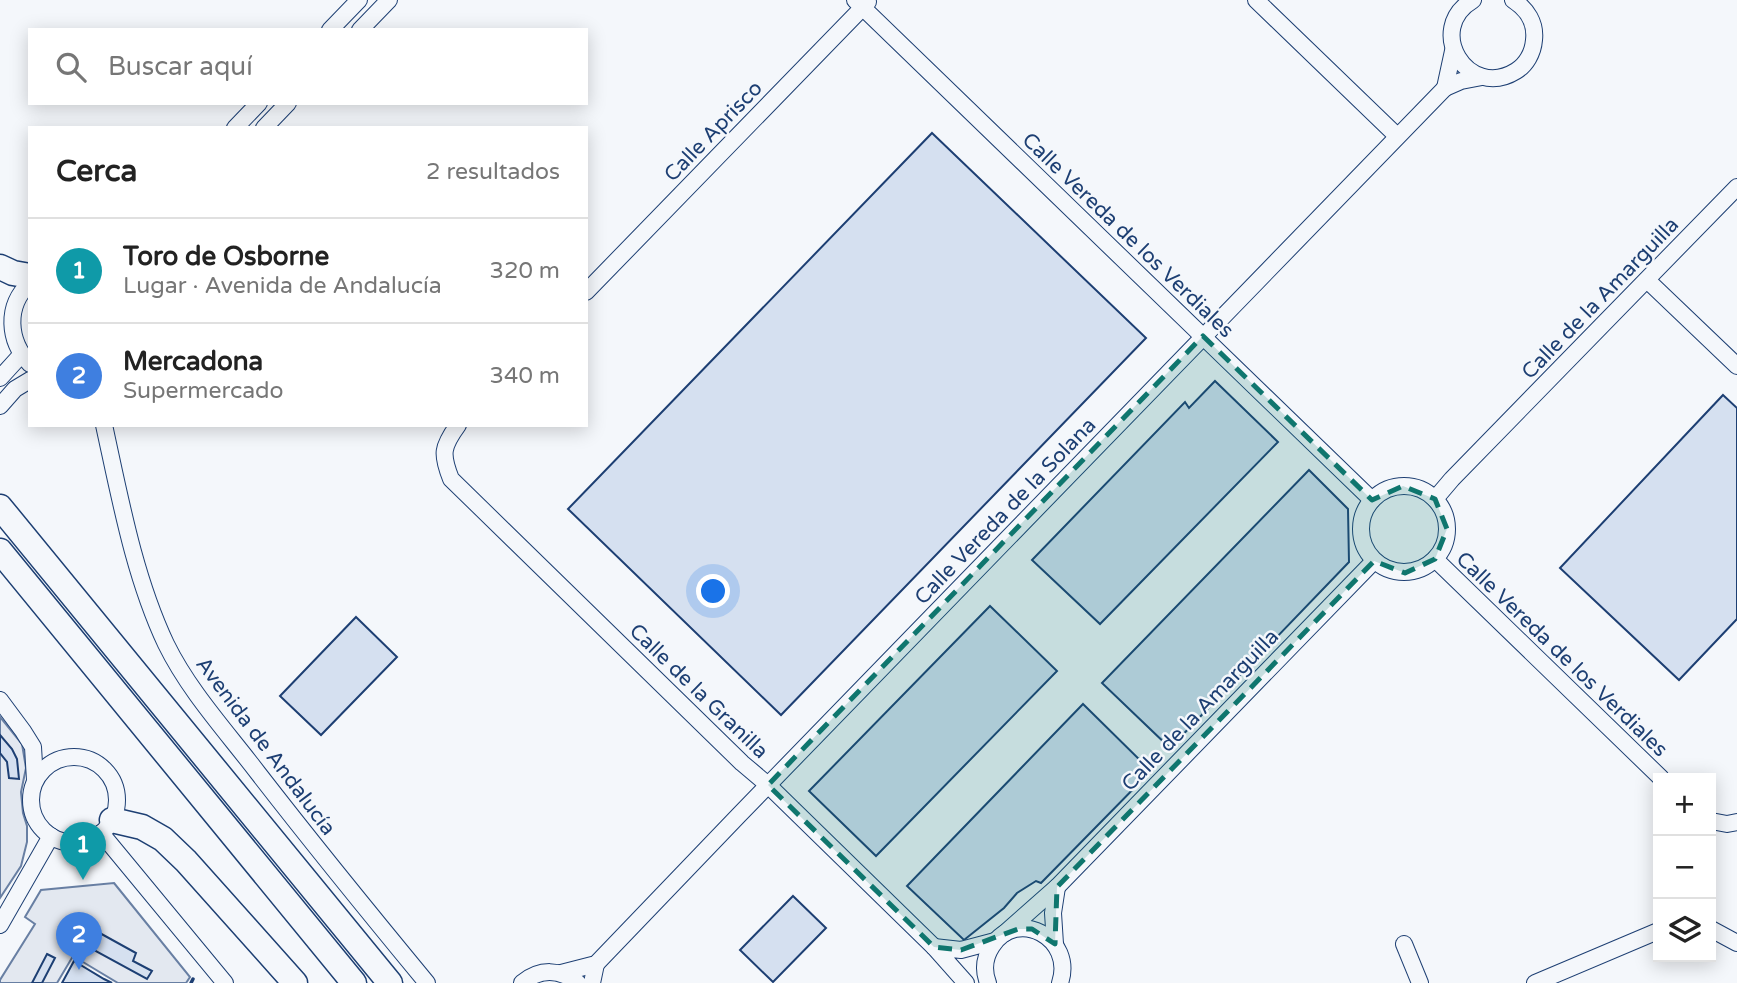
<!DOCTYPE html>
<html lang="es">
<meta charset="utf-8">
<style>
:root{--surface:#fff;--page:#f6f6f6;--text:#222;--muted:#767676;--line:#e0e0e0;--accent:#d93025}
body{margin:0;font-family:"Varela Round",sans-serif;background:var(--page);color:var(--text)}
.controls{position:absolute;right:21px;bottom:21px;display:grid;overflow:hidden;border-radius:0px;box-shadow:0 4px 18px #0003}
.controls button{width:63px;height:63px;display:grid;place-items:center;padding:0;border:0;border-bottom:2px solid var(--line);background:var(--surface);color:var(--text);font:35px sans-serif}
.you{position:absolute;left:714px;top:592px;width:24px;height:24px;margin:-18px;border:5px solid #fff;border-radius:50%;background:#1a73e8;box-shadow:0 0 0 10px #1a73e833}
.badge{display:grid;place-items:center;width:46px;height:46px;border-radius:50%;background:var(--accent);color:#fff;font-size:23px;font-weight:700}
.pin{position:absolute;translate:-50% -58px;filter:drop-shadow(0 2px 4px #0008)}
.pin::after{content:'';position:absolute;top:37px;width:24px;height:21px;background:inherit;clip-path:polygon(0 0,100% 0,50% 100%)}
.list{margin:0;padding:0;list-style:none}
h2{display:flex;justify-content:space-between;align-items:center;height:91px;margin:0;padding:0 28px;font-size:30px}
h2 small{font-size:23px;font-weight:400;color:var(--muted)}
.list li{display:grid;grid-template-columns:46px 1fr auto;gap:21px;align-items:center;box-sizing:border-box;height:105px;padding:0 28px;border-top:2px solid var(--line)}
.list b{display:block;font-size:26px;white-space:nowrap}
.list p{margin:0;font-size:23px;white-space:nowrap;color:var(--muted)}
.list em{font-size:23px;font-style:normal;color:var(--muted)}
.icon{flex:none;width:38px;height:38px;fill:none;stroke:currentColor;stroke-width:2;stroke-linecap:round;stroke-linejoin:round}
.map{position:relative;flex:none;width:1737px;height:983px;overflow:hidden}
.search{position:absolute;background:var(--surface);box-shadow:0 4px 18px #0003;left:28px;top:28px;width:560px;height:77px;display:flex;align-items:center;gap:18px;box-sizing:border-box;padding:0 24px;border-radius:0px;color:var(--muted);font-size:26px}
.panel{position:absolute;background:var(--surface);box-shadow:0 4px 18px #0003;left:28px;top:126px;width:560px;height:301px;border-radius:0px}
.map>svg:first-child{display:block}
.parking{fill:#e3e8f0;stroke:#687fa3;stroke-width:2}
.building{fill:#d5e0f0;stroke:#1d3f73;stroke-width:2}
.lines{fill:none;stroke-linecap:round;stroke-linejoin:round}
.minor-casing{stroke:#1d3f73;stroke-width:18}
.highway-casing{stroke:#1d3f73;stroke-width:27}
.minor{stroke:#f4f7fb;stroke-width:16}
.highway{stroke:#f4f7fb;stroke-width:24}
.wall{stroke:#1d3f73;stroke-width:3.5}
.marked{fill:#0f766e;fill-opacity:0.2;stroke:#0f766e;stroke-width:5;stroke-dasharray:14 9;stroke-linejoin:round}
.labels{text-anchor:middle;stroke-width:5;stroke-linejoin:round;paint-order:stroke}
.street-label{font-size:21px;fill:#1d3f73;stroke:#f4f7fb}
</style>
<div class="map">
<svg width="1737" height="983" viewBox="0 0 1737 983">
<rect width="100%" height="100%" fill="#f4f7fb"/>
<g class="parking">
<polygon points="0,717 22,744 26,768 21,792 23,813 27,826 27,842 21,866 0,898"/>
<polygon points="114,883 190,977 186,983 118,983 73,956 57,983 0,983 0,980 35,924 25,917 41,890"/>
</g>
<g class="building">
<polygon points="932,133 1146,338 781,715 568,509"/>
<polygon points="1215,381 1278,442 1100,624 1032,560 1185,402 1189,408"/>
<polygon points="1723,395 1737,408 1737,619 1679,680 1560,568"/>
<polygon points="1309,470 1348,509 1349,562 1170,748 1102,683"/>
<polygon points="990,606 1057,671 876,856 809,791"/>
<polygon points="356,617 397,657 321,735 280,696"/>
<polygon points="1083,704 1151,771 1041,883 1036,881 1017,893 1004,908 964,940 907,886"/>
<polygon points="0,735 12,749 17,759 19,779 9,778 7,762 0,753"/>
<polygon points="793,896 826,928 773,982 740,950"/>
<polygon points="78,921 136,953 133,961 152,971 147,979 68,936"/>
<polygon points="47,954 55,958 42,983 32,983"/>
<polygon points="74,961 104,979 112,983 62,983"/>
</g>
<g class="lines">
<defs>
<g id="minor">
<polyline points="855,0 1372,500"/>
<polyline points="1256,0 1397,136"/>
<path d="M1473 0C1424 29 1468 101 1516 71 1526 65 1533 53 1534 40 1536 23 1527 9 1513 0"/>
<polyline points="330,30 359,0"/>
<polyline points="360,30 389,0"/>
<polyline points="1453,51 1445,88 1461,81 1482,77"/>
<polyline points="235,128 259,103"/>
<polyline points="264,128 288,103"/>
<polyline points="1647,280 1737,366"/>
<path d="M30 283C5 306 8 341 30 364"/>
<polyline points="586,292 868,2"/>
<polyline points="0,378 21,355"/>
<polyline points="0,406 15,389 30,380"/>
<path d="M104 425C120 498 134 576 166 644 189 691 226 731 258 773 313 844 370 914 427 983"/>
<path d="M458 425C442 447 441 454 451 479L742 763 768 785 934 947"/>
<circle cx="1404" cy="529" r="43"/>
<polyline points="1435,499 1452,479 1737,187"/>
<polyline points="1435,559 1661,778"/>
<polyline points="0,700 23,731 33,747 35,780"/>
<circle cx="74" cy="800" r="43"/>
<polyline points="1711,821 1727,824 1737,822"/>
<polyline points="101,833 225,983"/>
<polyline points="0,925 51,836"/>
<polyline points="1711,929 1737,943"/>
<polyline points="1005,933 1057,887 1374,561"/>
<polyline points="1055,944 1053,913 1057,887"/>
<polyline points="1404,944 1420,983"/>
<polyline points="561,973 596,964 739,815 1445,88"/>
<path d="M522 983C540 968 560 969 578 983"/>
<polyline points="592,983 596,964"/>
<polyline points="966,983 934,947 961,950 995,941"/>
<path d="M988 983C983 970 984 958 992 946 1017 907 1075 938 1060 983"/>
<polyline points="1535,983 1658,931"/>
</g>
<g id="highway">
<polyline points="0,267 13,273 30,276"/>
<polyline points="0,507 390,983"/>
<polyline points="0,551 354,983"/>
<polyline points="112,820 142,827 163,839 186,861 295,983"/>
</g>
</defs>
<use href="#minor" class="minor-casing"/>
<use href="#highway" class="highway-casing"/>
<use href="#minor" class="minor"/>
<use href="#highway" class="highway"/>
<polyline class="wall" points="191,983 193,979"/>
</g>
<path class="marked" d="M1203 336 1372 500 1403 486 1435 499 1447 529 1435 559 1405 573 1374 561 1057 887 1055 944 1032 929H1018L961 950 934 947 768 785Z"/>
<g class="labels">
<g class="street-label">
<text transform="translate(713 131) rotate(-46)" y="7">Calle Aprisco</text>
<text transform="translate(1128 235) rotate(44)" y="7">Calle Vereda de los Verdiales</text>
<text transform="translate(1600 298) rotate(-46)" y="7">Calle de la Amarguilla</text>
<text transform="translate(1005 511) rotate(-46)" y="7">Calle Vereda de la Solana</text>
<text transform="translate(1562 654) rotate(44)" y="7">Calle Vereda de los Verdiales</text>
<text transform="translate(699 691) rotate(44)" y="7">Calle de la Granilla</text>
<text transform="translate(1200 710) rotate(-46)" y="7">Calle de la Amarguilla</text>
<text transform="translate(266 746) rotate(53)" y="7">Avenida de Andalucía</text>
</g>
</g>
</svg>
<div class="controls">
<button>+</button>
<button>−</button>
<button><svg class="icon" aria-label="layers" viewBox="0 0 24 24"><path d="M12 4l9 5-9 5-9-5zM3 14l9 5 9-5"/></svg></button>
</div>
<div class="you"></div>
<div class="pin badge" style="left:83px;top:880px;background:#0f9aa8">1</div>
<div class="pin badge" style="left:79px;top:970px;background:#3f7fe0">2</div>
<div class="search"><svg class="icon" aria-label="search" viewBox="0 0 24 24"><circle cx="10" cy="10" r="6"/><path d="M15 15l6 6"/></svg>Buscar aquí</div>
<section class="panel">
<h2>Cerca<small>2 resultados</small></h2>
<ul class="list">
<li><span class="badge" style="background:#0f9aa8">1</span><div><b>Toro de Osborne</b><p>Lugar · Avenida de Andalucía</p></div><em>320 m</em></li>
<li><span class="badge" style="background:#3f7fe0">2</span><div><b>Mercadona</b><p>Supermercado</p></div><em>340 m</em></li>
</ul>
</section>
</div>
